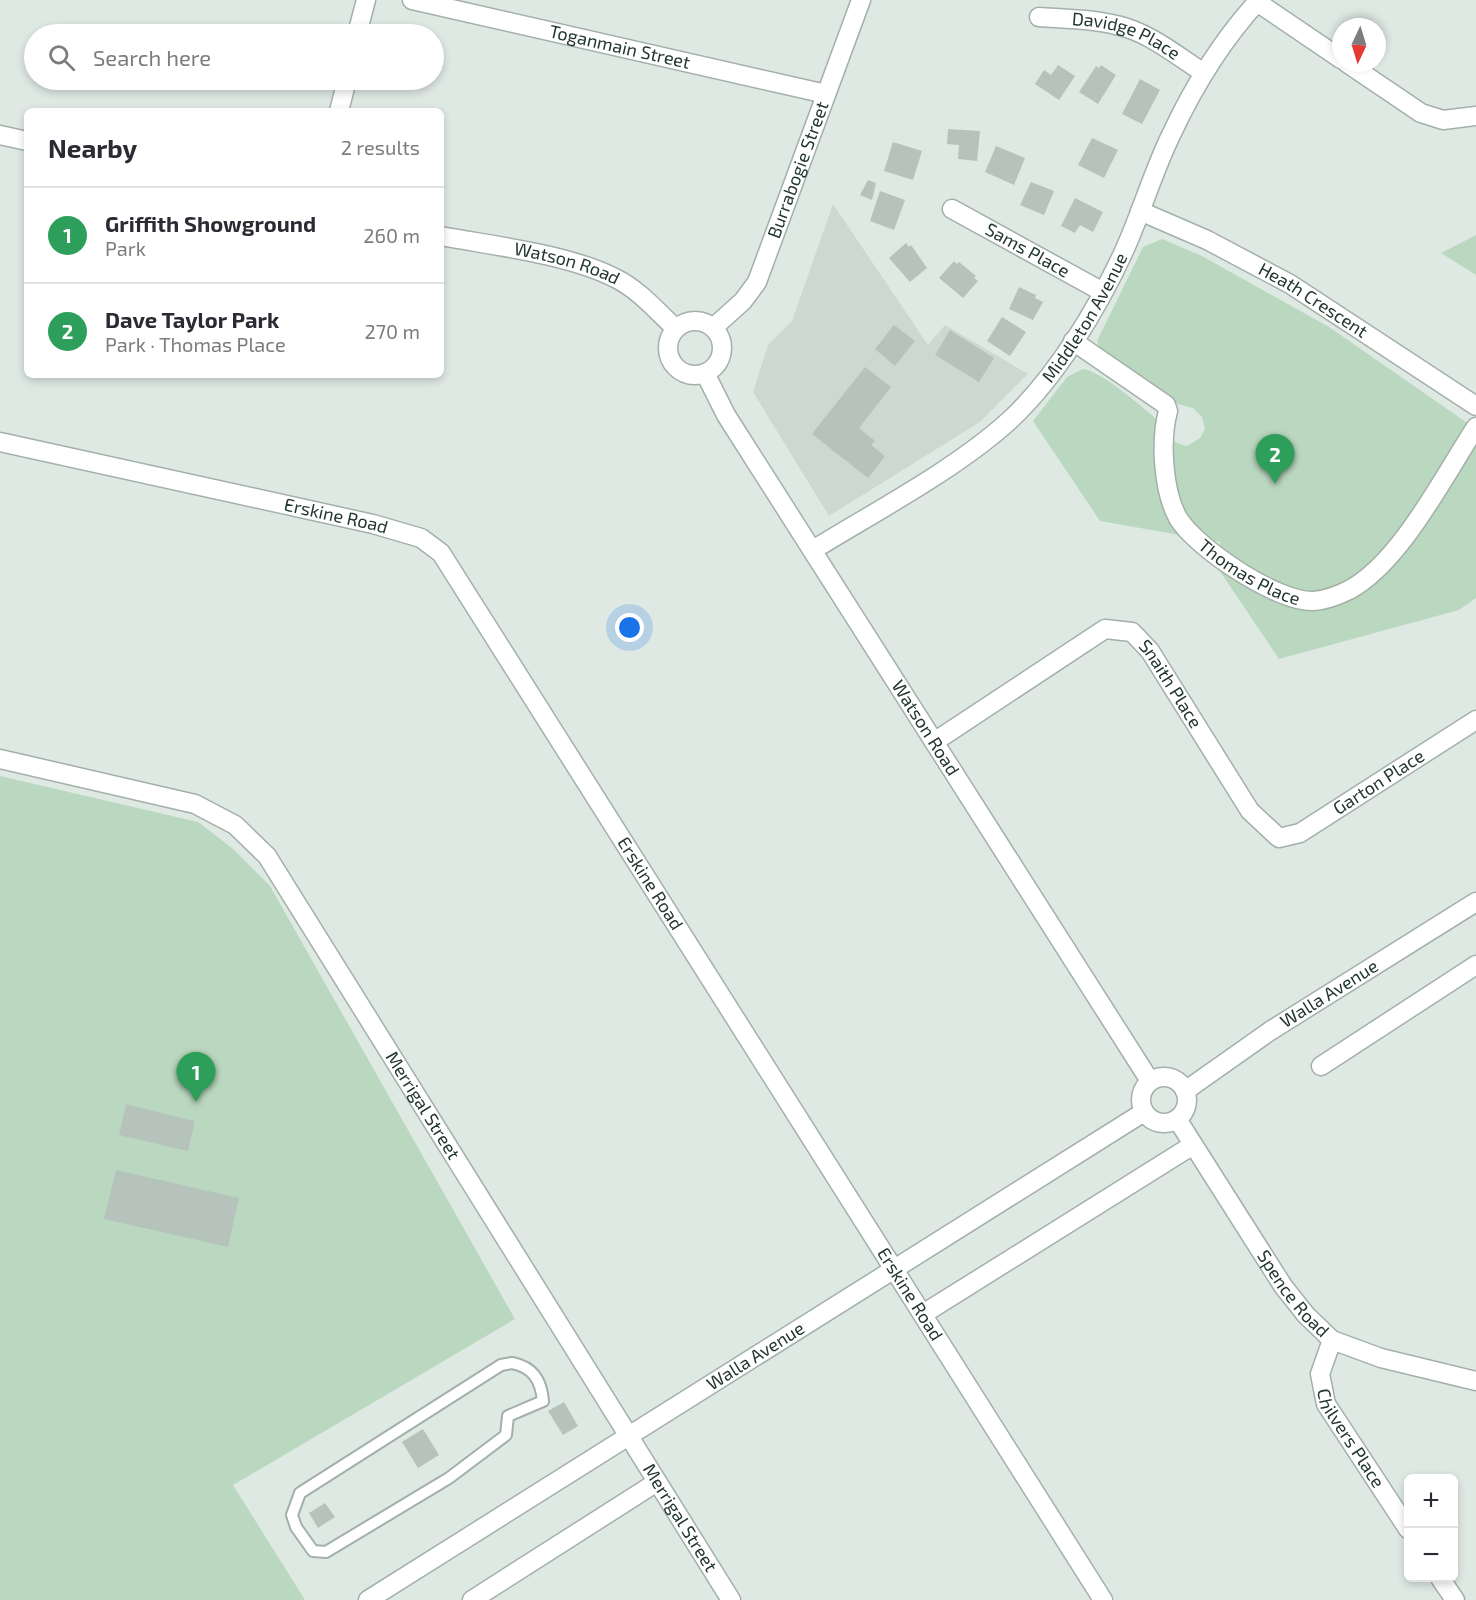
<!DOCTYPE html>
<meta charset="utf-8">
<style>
:root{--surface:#fff;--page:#f2f2f3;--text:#2b2b33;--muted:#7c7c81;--line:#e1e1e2;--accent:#7e4d49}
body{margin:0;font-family:"Exo 2",sans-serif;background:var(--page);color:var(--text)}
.controls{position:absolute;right:18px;bottom:18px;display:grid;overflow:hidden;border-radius:9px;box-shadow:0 3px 9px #0003}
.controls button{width:54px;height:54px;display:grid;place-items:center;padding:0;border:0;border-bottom:2px solid var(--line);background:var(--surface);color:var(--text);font:30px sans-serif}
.compass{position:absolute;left:1332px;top:18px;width:54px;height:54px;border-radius:50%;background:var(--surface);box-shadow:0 3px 9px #0003;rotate:184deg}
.you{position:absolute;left:630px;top:628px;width:21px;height:21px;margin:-15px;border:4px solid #fff;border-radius:50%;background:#1a73e8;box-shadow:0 0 0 9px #1a73e833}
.badge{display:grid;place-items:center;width:39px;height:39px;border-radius:50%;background:var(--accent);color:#fff;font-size:20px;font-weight:700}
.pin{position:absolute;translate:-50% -50px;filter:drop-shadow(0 2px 3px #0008)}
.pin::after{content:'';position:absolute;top:32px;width:21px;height:18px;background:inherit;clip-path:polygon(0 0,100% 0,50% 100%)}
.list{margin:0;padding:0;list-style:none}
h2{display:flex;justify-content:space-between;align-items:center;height:78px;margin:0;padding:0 24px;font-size:26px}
h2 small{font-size:20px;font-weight:400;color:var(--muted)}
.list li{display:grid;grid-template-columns:39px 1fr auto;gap:18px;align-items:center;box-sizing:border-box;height:96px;padding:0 24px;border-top:2px solid var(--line)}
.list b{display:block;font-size:22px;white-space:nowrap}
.list p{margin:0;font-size:20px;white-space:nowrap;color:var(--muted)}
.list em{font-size:20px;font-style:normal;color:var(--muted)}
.icon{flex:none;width:33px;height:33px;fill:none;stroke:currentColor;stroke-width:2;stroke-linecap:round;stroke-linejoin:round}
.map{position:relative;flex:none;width:1476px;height:1600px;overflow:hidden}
.search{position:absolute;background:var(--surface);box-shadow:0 3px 9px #0003;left:24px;top:24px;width:420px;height:66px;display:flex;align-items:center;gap:15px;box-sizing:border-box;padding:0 21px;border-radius:33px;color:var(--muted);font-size:22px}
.panel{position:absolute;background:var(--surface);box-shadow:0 3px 9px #0003;left:24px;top:108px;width:420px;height:270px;border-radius:9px}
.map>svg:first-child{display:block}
.built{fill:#ced8d2}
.green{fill:#bad8bf}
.building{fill:#b5c3bc}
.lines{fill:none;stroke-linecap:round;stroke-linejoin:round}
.service-casing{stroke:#a3b0aa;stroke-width:14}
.minor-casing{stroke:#a3b0aa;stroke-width:21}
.tertiary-casing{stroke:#a3b0aa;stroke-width:21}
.service{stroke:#fff;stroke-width:10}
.minor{stroke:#fff;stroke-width:18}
.tertiary{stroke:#fff;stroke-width:18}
.labels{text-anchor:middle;stroke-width:4.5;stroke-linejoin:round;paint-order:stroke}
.street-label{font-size:18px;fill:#22372f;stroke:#eff6f2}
</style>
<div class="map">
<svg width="1476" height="1600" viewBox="0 0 1476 1600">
<rect width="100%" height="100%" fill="#dfe9e4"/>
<polygon class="built" points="833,204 928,345 945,325 1028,374 980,422 829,516 753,392 768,345 792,321"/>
<g class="green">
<polygon points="1476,235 1476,275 1441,253"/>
<path d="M1162 239 1202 256 1329 327 1476 429V598L1459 610 1279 659 1219 570 1220 542 1100 521 1033 421 1067 377 1083 369C1100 371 1139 404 1153 416 1165 428 1168 443 1187 446L1200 438 1205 429 1202 417 1193 408 1170 402 1103 358 1097 341 1143 247Z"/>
<polygon points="0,776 198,822 232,848 270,886 515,1319 233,1485 305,1600 0,1600"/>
</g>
<g class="building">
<polygon points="1058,65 1075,76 1059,100 1035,84 1044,70 1051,75"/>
<polygon points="1101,65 1116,75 1098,104 1079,92 1096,66 1099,68"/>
<polygon points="1140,79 1160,90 1142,124 1122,114"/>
<polygon points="948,129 980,131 977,161 958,159 959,145 947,144"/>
<polygon points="1092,138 1118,150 1104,178 1078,165"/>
<polygon points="893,142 922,151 913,180 884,171"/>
<polygon points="996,146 1025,158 1014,185 985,172"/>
<polygon points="868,180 876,183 872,200 860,195"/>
<polygon points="1031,182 1054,191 1044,215 1020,205"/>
<polygon points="880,191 905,200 894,230 870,221"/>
<polygon points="1075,198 1103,212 1093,232 1080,225 1075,233 1061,226"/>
<polygon points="906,243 909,247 911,245 927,268 910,282 889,258"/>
<polygon points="954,261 957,264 959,262 976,276 974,278 978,281 963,298 939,278"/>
<polygon points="1019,287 1036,295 1035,298 1043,302 1033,320 1009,309"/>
<polygon points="1002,317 1026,332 1010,356 987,341"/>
<polygon points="894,325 915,341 895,366 875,349"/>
<polygon points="950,330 994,358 979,382 935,355"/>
<polygon points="865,367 891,387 859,428 875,441 871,445 885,456 868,478 812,434"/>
<polygon points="126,1104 195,1121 188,1151 119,1135"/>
<polygon points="116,1170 239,1198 228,1247 104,1219"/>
<polygon points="564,1402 578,1426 563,1435 548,1411"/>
<polygon points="423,1429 439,1455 418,1468 402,1442"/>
<polygon points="325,1503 335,1517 318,1528 309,1513"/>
</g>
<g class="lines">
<defs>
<path id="service" d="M512 1363C533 1367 541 1380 543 1401L508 1416 506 1435 449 1478 326 1552 313 1551 296 1527 292 1515 300 1493 501 1365Z"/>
<g id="minor">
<path id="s1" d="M412 0 826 94"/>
<polyline points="1257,2 1341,59"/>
<path id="s2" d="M1039 17C1068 19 1099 19 1127 28 1155 37 1180 58 1204 73"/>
<polyline points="357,34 366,0"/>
<polyline points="1347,63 1421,113 1443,120 1476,116"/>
<polyline points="339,111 347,80"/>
<polyline points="0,135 27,141"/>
<path id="s3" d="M952 209 1103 292"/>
<path id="s4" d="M1140 211 1207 240 1290 284 1476 406"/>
<path id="s5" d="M441 236C494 246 568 254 615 278 638 289 657 311 675 328"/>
<circle cx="695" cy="348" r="27"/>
<path id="s6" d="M714 327 743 301 757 282 861 0"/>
<path id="s7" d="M1073 341 1166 405 1168 411C1160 441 1163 491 1178 518 1196 548 1278 603 1314 601 1326 600 1339 595 1349 590 1400 563 1444 476 1476 427"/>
<path id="s8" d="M705 373 726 415 1150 1081"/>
<path id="s9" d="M0 442 373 524 421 538 441 553 1103 1600"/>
<path id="s10" d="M813 550C876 511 955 470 1010 420 1056 377 1098 308 1124 251 1142 212 1153 171 1172 133 1194 86 1224 38 1259 0"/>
<path id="s11" d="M934 742 1105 629 1132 632 1150 651 1250 811 1279 838 1300 833 1476 720"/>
<path id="s12" d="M0 759 195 804 235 825 267 856 731 1600"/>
<polyline points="1321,1066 1476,965"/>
<path id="s13" d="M1177 1119 1283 1286 1306 1315 1332 1340 1381 1358 1476 1381"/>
<polyline points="923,1314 1193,1145"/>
<path id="s14" d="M1332 1340 1320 1374 1326 1404 1408 1529"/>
<polyline points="1440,1578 1455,1600"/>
<polyline points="472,1600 657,1482"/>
</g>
<g id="tertiary">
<circle cx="1164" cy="1100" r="23"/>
<path id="s15" d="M1185 1091 1270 1031 1476 902"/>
<path id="s16" d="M368 1600 1144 1112"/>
</g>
</defs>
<use href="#service" class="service-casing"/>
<use href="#minor" class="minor-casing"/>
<use href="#tertiary" class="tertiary-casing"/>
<use href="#service" class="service"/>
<use href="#minor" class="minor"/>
<use href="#tertiary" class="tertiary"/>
</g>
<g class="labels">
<g class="street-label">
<text dy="6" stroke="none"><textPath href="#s2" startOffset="90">Davidge Place</textPath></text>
<text dy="6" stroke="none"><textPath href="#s1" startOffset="213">Toganmain Street</textPath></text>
<text dy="6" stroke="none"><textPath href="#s6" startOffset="182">Burrabogie Street</textPath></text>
<text dy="6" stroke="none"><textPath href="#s3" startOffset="86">Sams Place</textPath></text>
<text dy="6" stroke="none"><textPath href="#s5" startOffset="129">Watson Road</textPath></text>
<text dy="6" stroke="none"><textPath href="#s4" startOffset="195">Heath Crescent</textPath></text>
<text dy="6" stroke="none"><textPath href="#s10" startOffset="364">Middleton Avenue</textPath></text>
<text dy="6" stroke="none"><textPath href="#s9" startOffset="344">Erskine Road</textPath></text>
<text dy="6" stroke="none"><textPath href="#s7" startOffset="320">Thomas Place</textPath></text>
<text dy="6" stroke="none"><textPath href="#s11" startOffset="297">Snaith Place</textPath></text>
<text dy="6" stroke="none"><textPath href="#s8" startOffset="418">Watson Road</textPath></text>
<text dy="6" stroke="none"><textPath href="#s11" startOffset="602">Garton Place</textPath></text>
<text dy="6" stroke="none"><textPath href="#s9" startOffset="848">Erskine Road</textPath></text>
<text dy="6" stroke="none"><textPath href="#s15" startOffset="174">Walla Avenue</textPath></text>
<text dy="6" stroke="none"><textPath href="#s12" startOffset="584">Merrigal Street</textPath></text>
<text dy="6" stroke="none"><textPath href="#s13" startOffset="210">Spence Road</textPath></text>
<text dy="6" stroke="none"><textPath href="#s9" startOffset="1334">Erskine Road</textPath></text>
<text dy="6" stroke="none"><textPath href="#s16" startOffset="458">Walla Avenue</textPath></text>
<text dy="6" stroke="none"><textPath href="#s14" startOffset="108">Chilvers Place</textPath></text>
<text dy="6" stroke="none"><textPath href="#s12" startOffset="1070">Merrigal Street</textPath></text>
</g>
</g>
</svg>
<div class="controls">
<button>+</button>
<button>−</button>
</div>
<svg class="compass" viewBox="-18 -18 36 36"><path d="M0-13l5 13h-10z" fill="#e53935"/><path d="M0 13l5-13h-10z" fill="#7c7c81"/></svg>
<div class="you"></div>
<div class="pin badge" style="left:196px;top:1102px;background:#2e9e5b">1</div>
<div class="pin badge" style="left:1275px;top:484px;background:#2e9e5b">2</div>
<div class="search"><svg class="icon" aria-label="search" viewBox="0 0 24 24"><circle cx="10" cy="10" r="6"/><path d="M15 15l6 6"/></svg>Search here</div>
<section class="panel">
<h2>Nearby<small>2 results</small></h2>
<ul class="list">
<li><span class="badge" style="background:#2e9e5b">1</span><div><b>Griffith Showground</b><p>Park</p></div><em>260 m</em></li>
<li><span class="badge" style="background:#2e9e5b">2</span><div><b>Dave Taylor Park</b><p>Park · Thomas Place</p></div><em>270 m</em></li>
</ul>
</section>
</div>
